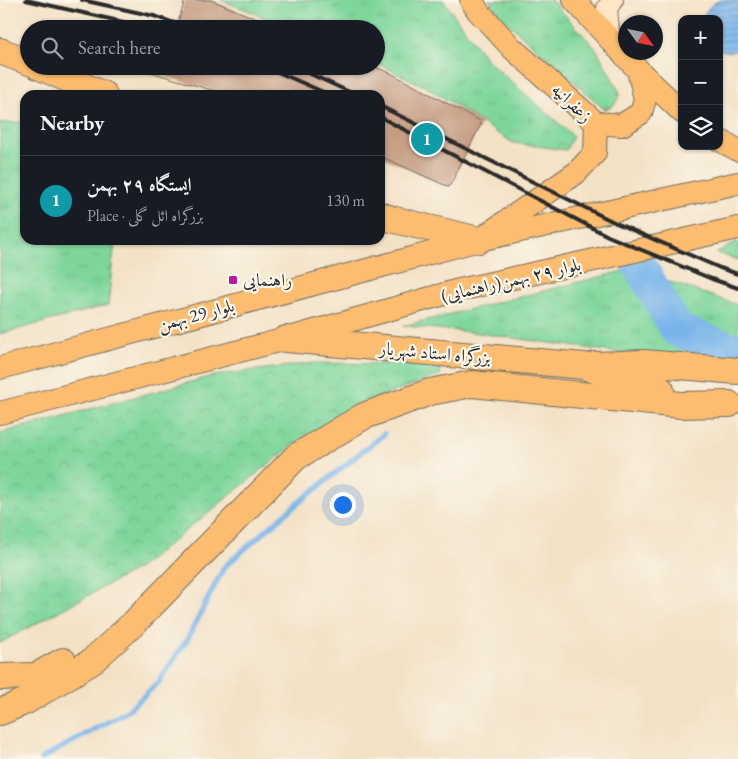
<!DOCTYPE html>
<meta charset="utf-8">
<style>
:root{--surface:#171b24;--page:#20242c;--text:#f1f3f6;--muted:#9ea1a6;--line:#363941;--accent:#0b8043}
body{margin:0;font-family:"EB Garamond",Amiri,serif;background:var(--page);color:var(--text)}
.controls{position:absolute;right:15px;top:15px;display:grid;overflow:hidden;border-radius:10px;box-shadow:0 1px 4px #0004}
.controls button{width:45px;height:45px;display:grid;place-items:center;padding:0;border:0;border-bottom:1px solid var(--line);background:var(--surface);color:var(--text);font:25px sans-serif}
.compass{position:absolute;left:618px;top:15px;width:45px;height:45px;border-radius:50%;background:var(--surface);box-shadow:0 1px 4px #0004;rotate:123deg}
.you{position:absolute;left:342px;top:504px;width:18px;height:18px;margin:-12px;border:4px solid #fff;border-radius:50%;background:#1a73e8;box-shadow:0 0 0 8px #1a73e833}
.badge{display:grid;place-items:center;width:32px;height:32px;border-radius:50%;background:var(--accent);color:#fff;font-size:16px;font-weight:700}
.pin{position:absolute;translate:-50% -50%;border:2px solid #fff;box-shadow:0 1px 5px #0006}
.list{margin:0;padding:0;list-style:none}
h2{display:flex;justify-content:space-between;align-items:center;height:65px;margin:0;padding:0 20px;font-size:21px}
h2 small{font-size:16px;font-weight:400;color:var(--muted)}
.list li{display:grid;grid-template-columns:32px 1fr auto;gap:15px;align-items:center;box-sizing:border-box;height:90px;padding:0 20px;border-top:1px solid var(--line)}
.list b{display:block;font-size:19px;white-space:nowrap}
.list p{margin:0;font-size:16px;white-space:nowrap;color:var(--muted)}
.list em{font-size:16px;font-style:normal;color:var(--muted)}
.icon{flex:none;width:28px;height:28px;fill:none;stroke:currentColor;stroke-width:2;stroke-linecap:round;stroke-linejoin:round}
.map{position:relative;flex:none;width:738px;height:759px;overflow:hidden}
.search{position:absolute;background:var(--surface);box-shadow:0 1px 4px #0004;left:20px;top:20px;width:365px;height:55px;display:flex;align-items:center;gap:12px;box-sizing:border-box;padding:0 18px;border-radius:28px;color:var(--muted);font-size:19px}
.panel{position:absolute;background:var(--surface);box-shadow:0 1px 4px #0004;left:20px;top:90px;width:365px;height:155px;border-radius:15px}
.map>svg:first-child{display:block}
.grass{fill:url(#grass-tufts);stroke:#548063}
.park{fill:url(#park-crowns);stroke:#548063}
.water{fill:url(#water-rules);stroke:#52708a}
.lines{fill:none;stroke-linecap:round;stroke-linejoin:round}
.stream{stroke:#78b4ea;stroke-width:5.5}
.river{stroke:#78b4ea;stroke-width:34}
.building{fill:#c59c81}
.secondary-casing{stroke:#716b61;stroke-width:22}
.primary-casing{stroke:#716b61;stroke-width:24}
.highway-casing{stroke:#716b61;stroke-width:28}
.secondary{stroke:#fee5c5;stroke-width:20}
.primary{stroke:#fcbd6f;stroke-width:22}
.highway{stroke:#fcbd6f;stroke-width:26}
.rail{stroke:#2b2b2b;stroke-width:4}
.poi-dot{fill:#b5179e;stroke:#fbf7ec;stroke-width:2}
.labels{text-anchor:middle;stroke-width:4.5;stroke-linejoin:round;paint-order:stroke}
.street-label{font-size:18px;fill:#2b2b2b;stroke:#fbf7ec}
.poi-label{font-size:18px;fill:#2b2b2b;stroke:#fbf7ec;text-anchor:start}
</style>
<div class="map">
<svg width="738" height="759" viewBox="0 0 738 759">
<defs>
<pattern id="grass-tufts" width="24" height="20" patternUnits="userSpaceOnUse" patternTransform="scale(1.25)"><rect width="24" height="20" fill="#7ed69b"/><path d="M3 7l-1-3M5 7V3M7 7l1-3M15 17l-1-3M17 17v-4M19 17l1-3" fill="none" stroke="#6db886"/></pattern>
<pattern id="park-crowns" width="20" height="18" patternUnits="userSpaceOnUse" patternTransform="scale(1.25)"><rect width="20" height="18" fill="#7ed69b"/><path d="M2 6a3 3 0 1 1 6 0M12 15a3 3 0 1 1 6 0" fill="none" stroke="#6db886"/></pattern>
<pattern id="water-rules" width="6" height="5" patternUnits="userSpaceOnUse" patternTransform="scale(1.25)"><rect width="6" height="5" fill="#78b4ea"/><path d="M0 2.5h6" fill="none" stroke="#6393be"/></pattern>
</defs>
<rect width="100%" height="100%" fill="#fbf7ec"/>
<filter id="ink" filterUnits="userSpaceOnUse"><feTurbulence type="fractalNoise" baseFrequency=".02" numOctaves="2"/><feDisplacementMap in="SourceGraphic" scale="10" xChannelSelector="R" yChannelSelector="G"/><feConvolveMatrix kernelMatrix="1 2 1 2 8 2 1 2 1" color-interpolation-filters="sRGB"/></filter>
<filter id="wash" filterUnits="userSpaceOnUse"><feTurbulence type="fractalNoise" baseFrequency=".0096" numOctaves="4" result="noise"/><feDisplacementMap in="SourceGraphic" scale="20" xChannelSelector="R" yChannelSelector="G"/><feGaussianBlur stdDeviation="1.12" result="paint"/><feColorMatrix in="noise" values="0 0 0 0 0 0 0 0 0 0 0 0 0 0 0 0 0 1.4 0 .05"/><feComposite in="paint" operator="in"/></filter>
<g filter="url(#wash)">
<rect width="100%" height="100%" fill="#f3e1c4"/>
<g class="grass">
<polygon points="221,0 443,0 487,60 573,136 566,150 513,143 430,89 376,63 376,29 294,29"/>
<path d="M489 0H551L597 50 620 93C617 102 614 108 604 109L501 17Z"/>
<polygon points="25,122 25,240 115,240 108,305 0,334 0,123"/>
<polygon points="736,242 738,242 738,260 717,253"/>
<polygon points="643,266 670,282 738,305 738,367 664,359 471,332 403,326"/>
</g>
<polygon class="park" points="313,363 440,364 440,375 363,403 293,445 139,568 0,643 0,433 217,375"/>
<path class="water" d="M720 0H738V50L731 52 719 50V19H703C706 9 711 4 720 0Z"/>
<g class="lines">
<polyline class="stream" points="41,759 126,712 159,682 188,638 224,567 292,508 384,434"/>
<polyline class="river" points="638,263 677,330 729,349 738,349"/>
</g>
<g id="blocks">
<g class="building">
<polygon points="185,0 211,0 281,29 176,29"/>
<polygon points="145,66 373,66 390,73 482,122 449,187 380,156 380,95 228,95 144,70"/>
</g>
</g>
</g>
<g filter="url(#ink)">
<use href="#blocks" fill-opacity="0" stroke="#716b61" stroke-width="1"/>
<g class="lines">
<defs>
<polyline id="secondary" points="610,40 607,8 613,0"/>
<g id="primary">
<polyline points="471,0 478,11 512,48 596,123 595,153 576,173 489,233"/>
<polyline points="574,0 637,69 682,112"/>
<polyline points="596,123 622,125 641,113 645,99 638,70"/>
<polyline points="719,140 738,150"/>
<polyline points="0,368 479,240 738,183"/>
<polyline points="0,413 286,339 455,291 738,228"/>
</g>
<g id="highway">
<polyline points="0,51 29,62"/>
<polyline points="38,66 104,95"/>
<polyline points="380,215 391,219 479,240"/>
<polyline points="286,339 584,366 638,386 661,390"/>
<polyline points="595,365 644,363 738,371"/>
<polyline points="0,677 36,676 63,661"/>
<polyline points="0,712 26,701 91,662 134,623 296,457 364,416 430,392 472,384 681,405 729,404"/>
</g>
</defs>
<use href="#secondary" class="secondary-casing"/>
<use href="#primary" class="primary-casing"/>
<use href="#highway" class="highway-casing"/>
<use href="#secondary" class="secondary"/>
<use href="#primary" class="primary"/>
<use href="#highway" class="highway"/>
<g class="rail">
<polyline points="26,0 154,29"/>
<polyline points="82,0 154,16 191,29"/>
<polyline points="264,66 330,95"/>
<polyline points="293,66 356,95"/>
<polyline points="380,106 616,223 720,268 738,274"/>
<polyline points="380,117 608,236 712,279 738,288"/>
</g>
</g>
</g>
<rect class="poi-dot" x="228" y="275" width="10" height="10" rx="2.5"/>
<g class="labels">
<g class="street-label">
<text transform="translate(572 103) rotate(44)" y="6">زعفرانیه</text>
<text transform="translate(511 280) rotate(-13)" y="6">بلوار ٢٩ بهمن(راهنمایی)</text>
<text transform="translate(196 315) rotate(-15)" y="6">بلوار 29 بهمن</text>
<text transform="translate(435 353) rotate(5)" y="6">بزرگراه استاد شهریار</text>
</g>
<g class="poi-label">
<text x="243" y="286">راهنمایی</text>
</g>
</g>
</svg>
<div class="controls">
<button>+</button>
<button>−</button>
<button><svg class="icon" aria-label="layers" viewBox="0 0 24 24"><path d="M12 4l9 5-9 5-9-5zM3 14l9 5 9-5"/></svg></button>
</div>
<svg class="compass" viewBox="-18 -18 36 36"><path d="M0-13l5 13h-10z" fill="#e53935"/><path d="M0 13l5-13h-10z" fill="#9ea1a6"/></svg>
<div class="you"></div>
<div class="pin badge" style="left:427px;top:139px;background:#0f9aa8">1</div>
<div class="search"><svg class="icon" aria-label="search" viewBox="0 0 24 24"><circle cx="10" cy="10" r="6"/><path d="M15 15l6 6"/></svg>Search here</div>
<section class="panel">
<h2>Nearby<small></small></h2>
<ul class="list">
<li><span class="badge" style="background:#0f9aa8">1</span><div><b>ایستگاه ۲۹ بهمن</b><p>Place · بزرگراه ائل گلی</p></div><em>130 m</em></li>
</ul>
</section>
</div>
